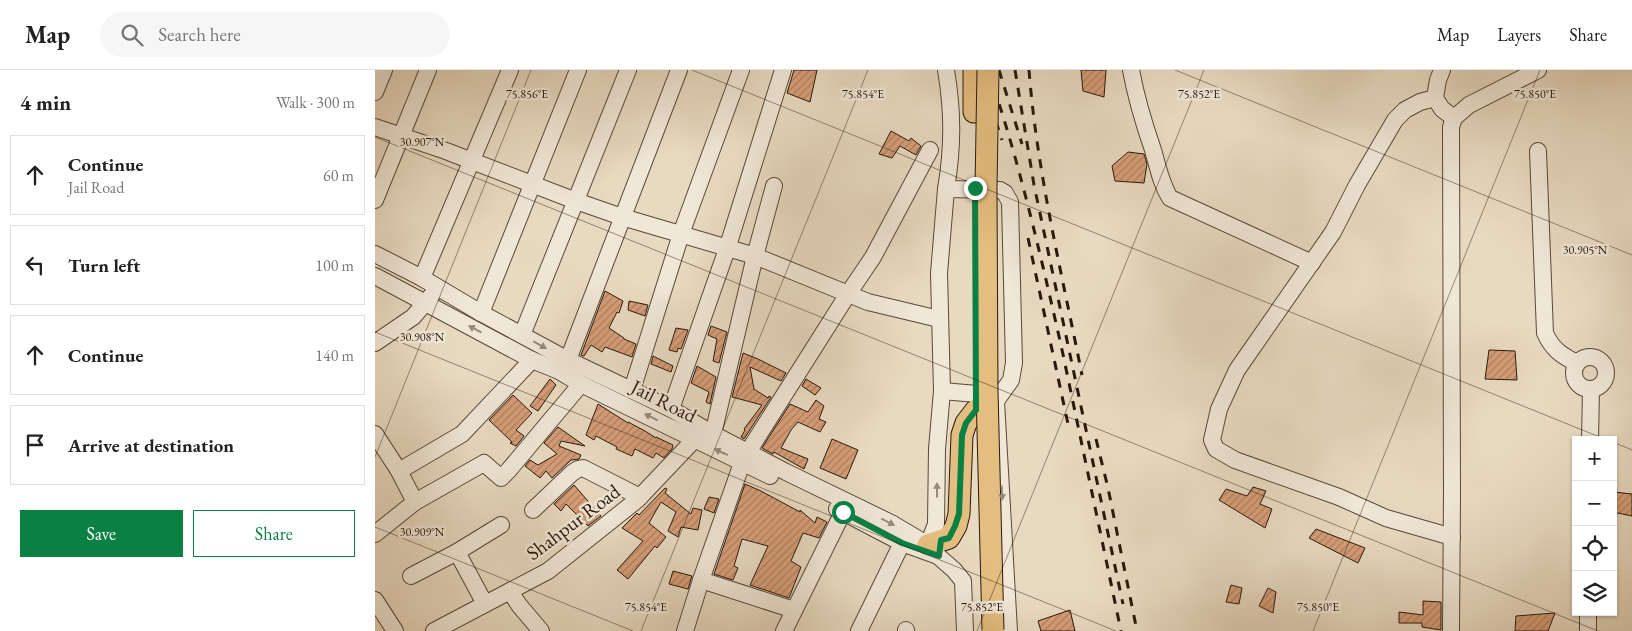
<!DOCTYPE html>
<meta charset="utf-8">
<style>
:root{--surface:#fff;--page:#f6f6f6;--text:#222;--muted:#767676;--line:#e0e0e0;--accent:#0b8043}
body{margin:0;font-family:"EB Garamond",serif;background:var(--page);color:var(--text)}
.controls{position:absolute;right:15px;bottom:15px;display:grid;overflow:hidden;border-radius:0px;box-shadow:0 1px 4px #0004}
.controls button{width:45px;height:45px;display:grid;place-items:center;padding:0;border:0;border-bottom:1px solid var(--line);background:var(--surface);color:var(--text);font:25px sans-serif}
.stop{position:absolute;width:15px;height:15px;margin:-11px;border:4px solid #0b8043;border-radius:50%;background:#fff}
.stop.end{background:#0b8043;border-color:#fff;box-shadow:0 1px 5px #0008}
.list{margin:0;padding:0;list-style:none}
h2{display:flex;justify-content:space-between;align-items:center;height:65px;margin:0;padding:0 20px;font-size:21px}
h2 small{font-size:16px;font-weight:400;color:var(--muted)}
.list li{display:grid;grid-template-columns:32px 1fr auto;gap:15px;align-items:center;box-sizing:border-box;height:80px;margin:0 10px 10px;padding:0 10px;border:1px solid var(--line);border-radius:0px}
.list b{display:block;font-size:19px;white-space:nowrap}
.list p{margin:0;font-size:16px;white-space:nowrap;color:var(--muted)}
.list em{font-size:16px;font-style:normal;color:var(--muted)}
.actions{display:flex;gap:10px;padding:15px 20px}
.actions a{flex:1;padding:11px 0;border:1px solid var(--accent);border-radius:0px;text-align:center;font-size:18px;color:var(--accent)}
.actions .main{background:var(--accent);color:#fff}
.icon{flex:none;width:28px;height:28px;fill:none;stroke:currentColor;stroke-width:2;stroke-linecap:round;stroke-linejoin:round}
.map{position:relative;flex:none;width:1257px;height:561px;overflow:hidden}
header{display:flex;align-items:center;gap:30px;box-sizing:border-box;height:70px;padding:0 25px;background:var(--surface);border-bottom:1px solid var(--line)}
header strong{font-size:24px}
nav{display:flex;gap:28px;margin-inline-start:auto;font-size:18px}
.search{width:350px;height:45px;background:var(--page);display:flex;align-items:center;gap:12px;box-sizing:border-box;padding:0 18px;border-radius:28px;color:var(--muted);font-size:19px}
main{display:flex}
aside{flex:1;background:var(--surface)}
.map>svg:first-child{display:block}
.building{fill:url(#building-hatch);stroke:#28180b}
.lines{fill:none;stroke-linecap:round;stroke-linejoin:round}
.minor-casing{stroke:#584838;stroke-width:18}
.major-casing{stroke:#28180b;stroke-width:23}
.minor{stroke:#f0e7d7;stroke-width:16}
.major{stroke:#e4bd80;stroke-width:21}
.rail{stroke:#28180b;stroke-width:3;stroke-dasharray:9 9;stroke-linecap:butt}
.major-bridge-casing{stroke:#28180b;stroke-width:23;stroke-linecap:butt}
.major-bridge{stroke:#e4bd80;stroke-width:21}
.oneway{fill:#968a7b}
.route{stroke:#0b8043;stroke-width:6}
.ticks{fill:none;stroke:#28180b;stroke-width:1;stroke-opacity:0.45}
.labels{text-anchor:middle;stroke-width:5;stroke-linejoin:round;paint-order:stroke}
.street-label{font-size:20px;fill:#28180b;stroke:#f0e7d7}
.ticks-label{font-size:12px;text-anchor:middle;fill:#28180b;stroke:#f0e7d7;stroke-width:5;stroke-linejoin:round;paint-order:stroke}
</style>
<header>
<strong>Map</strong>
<div class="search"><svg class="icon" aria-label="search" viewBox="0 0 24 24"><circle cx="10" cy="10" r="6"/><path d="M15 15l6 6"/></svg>Search here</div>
<nav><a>Map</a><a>Layers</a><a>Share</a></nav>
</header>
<main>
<aside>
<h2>4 min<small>Walk · 300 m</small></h2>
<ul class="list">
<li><svg class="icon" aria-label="ahead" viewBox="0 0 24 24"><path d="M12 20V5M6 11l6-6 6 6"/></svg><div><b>Continue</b><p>Jail Road</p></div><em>60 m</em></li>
<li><svg class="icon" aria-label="left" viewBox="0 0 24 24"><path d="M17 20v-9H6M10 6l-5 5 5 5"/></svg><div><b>Turn left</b></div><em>100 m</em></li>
<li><svg class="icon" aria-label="ahead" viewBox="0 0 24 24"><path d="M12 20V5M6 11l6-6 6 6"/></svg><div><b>Continue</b></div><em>140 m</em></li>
<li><svg class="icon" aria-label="arrive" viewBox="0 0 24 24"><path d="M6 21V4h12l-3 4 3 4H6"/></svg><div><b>Arrive at destination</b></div></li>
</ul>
<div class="actions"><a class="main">Save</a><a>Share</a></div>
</aside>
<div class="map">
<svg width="1257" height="561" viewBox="0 0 1257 561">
<defs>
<pattern id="building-hatch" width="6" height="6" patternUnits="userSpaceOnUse" patternTransform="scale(1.25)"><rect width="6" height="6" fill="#d79e78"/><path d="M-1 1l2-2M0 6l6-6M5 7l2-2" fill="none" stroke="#ae8061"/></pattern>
</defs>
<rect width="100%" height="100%" fill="#e8dac1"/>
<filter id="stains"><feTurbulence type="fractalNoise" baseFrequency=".004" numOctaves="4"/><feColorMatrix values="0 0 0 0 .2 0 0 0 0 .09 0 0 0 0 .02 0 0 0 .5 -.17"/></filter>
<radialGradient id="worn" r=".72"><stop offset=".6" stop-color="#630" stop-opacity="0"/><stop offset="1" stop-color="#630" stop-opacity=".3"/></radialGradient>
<g class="building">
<polygon points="419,0 442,0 435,32 412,23"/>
<polygon points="706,0 731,0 729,27 708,21"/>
<polygon points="516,61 534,71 536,68 546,76 541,85 525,76 517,88 504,84"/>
<polygon points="753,82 769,84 772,94 769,113 740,111 737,96"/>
<polygon points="230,221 248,231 244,243 242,242 234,258 249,268 249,269 261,274 257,287 230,277 227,282 216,275 209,286 206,285"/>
<polygon points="254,231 273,235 270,246 253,240"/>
<polygon points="336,256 352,262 344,293 338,291 342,269 333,265"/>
<polygon points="301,258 313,260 306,279 303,278 302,282 294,280"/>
<polygon points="1114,280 1140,281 1142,310 1110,309"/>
<polygon points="368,283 383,289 411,303 406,311 375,297 379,319 393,328 394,326 396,327 369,369 366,367 370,360 369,359 387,335 357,327"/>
<polygon points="278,286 298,296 296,302 276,294"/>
<polygon points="322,296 341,307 335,334 331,332 334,322 316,313"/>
<polygon points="175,309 181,315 163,341 155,336"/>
<polygon points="431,309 446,318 440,325 427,316"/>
<polygon points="138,325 157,343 141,360 149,366 141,376 135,373 137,372 114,350"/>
<polygon points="441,330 449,336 444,349 451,352 445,362 423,352 416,360 406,378 433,389 429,399 399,382 398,384 387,378 415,334 433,342"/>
<polygon points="223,334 253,353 253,352 270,361 281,368 281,367 298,375 297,379 289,388 281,383 278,388 260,379 257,386 241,379 242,377 221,366 219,370 211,365"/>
<polygon points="183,357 210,376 186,371 184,376 206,385 204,389 196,390 177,408 171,401 165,408 150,396 155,390 163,395 182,384 169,373"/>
<polygon points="457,369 483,380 471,409 445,398"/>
<polygon points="370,414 386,421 425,442 425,440 440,453 442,447 452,452 444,468 428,463 416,491 426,497 414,528 375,515 393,476 367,469 359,496 363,498 358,510 339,504"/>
<polygon points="199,415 226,446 213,456 191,434 186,441 179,434"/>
<polygon points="878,417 891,421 885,434 897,439 890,458 844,430 851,419 872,426"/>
<polygon points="290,418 292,419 290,423 316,444 318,438 327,440 323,460 306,457 303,467 293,461 301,442 286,432 274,453 291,467 282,478 280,476 253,509 242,500 268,471 247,458 262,443 264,445"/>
<polygon points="1239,422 1257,424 1257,446 1238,442"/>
<polygon points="334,427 344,429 339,443 329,439"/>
<polygon points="941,459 990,478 983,493 934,468"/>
<polygon points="298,501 317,506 313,519 294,514"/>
<polygon points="856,515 867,518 864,534 851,532"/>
<polygon points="893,518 901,522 898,543 884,536"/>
<polygon points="1048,531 1066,532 1066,560 1047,557 1047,553 1024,553 1024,542 1048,545"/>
<polygon points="695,540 700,561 666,561 663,551"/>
<polygon points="1180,543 1173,561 1140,561 1141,546"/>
</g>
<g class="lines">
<defs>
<g id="minor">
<path d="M571 0C578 42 578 77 571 119"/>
<path d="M756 0C761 27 769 54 778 80 783 97 786 114 795 128L937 193"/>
<polyline points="1067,0 1063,10 1060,28 1067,39 1079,48"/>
<polyline points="0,22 9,0"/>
<polyline points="1060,28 1045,32 1030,40 1020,50 982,115 958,162 862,300 844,339 837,370 841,379 860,390 964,427 1011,448 1077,467"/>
<polyline points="0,57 71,81 201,131 247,147 380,186 493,232 564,249"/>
<path d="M1163 81 1170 263C1177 279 1187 286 1202 293"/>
<polyline points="0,130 53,0"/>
<polyline points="0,184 47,208 106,243 193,290 296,339 338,364 411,402 516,453 553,475 561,454 562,379 567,321 564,203 571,119 625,120 630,123 635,132 639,293 636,310 621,331"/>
<polyline points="0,206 157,290 184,301 206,314 395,406"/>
<polyline points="47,208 135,0"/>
<polyline points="106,243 203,0"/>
<polyline points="147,265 253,0"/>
<polyline points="0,273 38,247 57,225"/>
<circle cx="1215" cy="303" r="16"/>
<polyline points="193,290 304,0"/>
<polyline points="257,320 306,164 366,0"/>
<polyline points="567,321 614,325 621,331 634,561"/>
<polyline points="296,339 352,179 408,0"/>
<polyline points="0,364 24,401 87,364 157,290"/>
<polyline points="338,364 380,186 399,116"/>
<polyline points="1215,370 1216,319"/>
<polyline points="373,382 473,224 498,187 555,80"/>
<polyline points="24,401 40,432 109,393 126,408 133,401 206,314"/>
<polyline points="462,439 527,473 563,486 579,500 588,511 590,561"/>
<polyline points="158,440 197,403 203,399 208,398 265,427"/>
<polyline points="0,464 40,432"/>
<polyline points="82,482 126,455"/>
<polyline points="36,506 82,482 110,534"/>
<polyline points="326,510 419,540"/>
<polyline points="135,521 144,535 166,561"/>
<polyline points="0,530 20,561"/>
<polyline points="59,561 173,501 262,430 319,370"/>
<polyline points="310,561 326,510 367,393"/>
<polyline points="409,561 468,442"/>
<polyline points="484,561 527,473"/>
<polyline points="531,561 531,560"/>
<polyline points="1076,561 1077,424 1076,57 1079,48 1094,35 1163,0"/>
<polyline points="1213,561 1213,542"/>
</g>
<g id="major">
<polyline points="599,42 599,0"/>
<polyline points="553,475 574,468 581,456 584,444 587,365 591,353 601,340"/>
</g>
</defs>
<use href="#minor" class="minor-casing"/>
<use href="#major" class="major-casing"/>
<use href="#minor" class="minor"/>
<use href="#major" class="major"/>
<g class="rail">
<polyline points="604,0 627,70"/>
<path d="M613 0C644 90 665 183 686 275 706 370 726 466 746 561"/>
<polyline points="624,0 647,74"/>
<polyline points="640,0 659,115 748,534"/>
<path d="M654 0C662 103 687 204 707 305"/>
<polyline points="653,168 693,354"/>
<polyline points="721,369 733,418 762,561"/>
</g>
<defs>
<polyline id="major-bridge" points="613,0 611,118 612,321 618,560"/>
</defs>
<use href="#major-bridge" class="major-bridge-casing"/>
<use href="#major-bridge" class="major-bridge"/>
</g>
<defs><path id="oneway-solid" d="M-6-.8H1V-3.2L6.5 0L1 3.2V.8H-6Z" transform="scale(1.25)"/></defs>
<g class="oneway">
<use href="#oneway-solid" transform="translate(100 259) rotate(-152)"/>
<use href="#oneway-solid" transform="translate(165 275) rotate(29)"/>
<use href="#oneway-solid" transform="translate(276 347) rotate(-154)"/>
<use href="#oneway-solid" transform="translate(346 382) rotate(-155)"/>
<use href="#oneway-solid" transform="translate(562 420) rotate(-90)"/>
<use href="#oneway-solid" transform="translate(627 423) rotate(87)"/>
<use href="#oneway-solid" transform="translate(513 452) rotate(27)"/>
</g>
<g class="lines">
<polyline class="route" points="468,442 527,473 564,486 566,470 574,468 580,456 584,444 587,365 591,353 601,340 600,118"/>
</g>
<path class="ticks" d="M317 0 1232 370M800 0 1257 185M0 67 1223 561M0 262 741 561M1238 372 1257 380M0 387 156 0M0 457 258 561M266 561 493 0M602 561 829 0M938 561 1165 0"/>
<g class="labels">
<g class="street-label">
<text transform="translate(289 331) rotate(27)" y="7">Jail Road</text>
<text transform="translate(198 452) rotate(-37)" y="7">Shahpur Road</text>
</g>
</g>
<g class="ticks-label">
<text x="152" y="28">75.856°E</text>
<text x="488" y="28">75.854°E</text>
<text x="824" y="28">75.852°E</text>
<text x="1160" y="28">75.850°E</text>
<text x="47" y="76">30.907°N</text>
<text x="1210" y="184">30.905°N</text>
<text x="47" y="271">30.908°N</text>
<text x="47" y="466">30.909°N</text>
<text x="271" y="541">75.854°E</text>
<text x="607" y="541">75.852°E</text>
<text x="943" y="541">75.850°E</text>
</g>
<rect width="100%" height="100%" filter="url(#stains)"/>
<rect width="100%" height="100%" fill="url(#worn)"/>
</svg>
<div class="controls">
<button>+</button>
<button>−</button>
<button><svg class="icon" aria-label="locate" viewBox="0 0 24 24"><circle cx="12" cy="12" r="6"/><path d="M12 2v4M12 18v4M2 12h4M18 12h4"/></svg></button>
<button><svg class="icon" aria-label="layers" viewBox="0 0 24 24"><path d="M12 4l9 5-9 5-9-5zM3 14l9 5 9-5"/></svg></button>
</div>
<div class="stop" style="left:468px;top:442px"></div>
<div class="stop end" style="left:600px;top:118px"></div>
</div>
</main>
